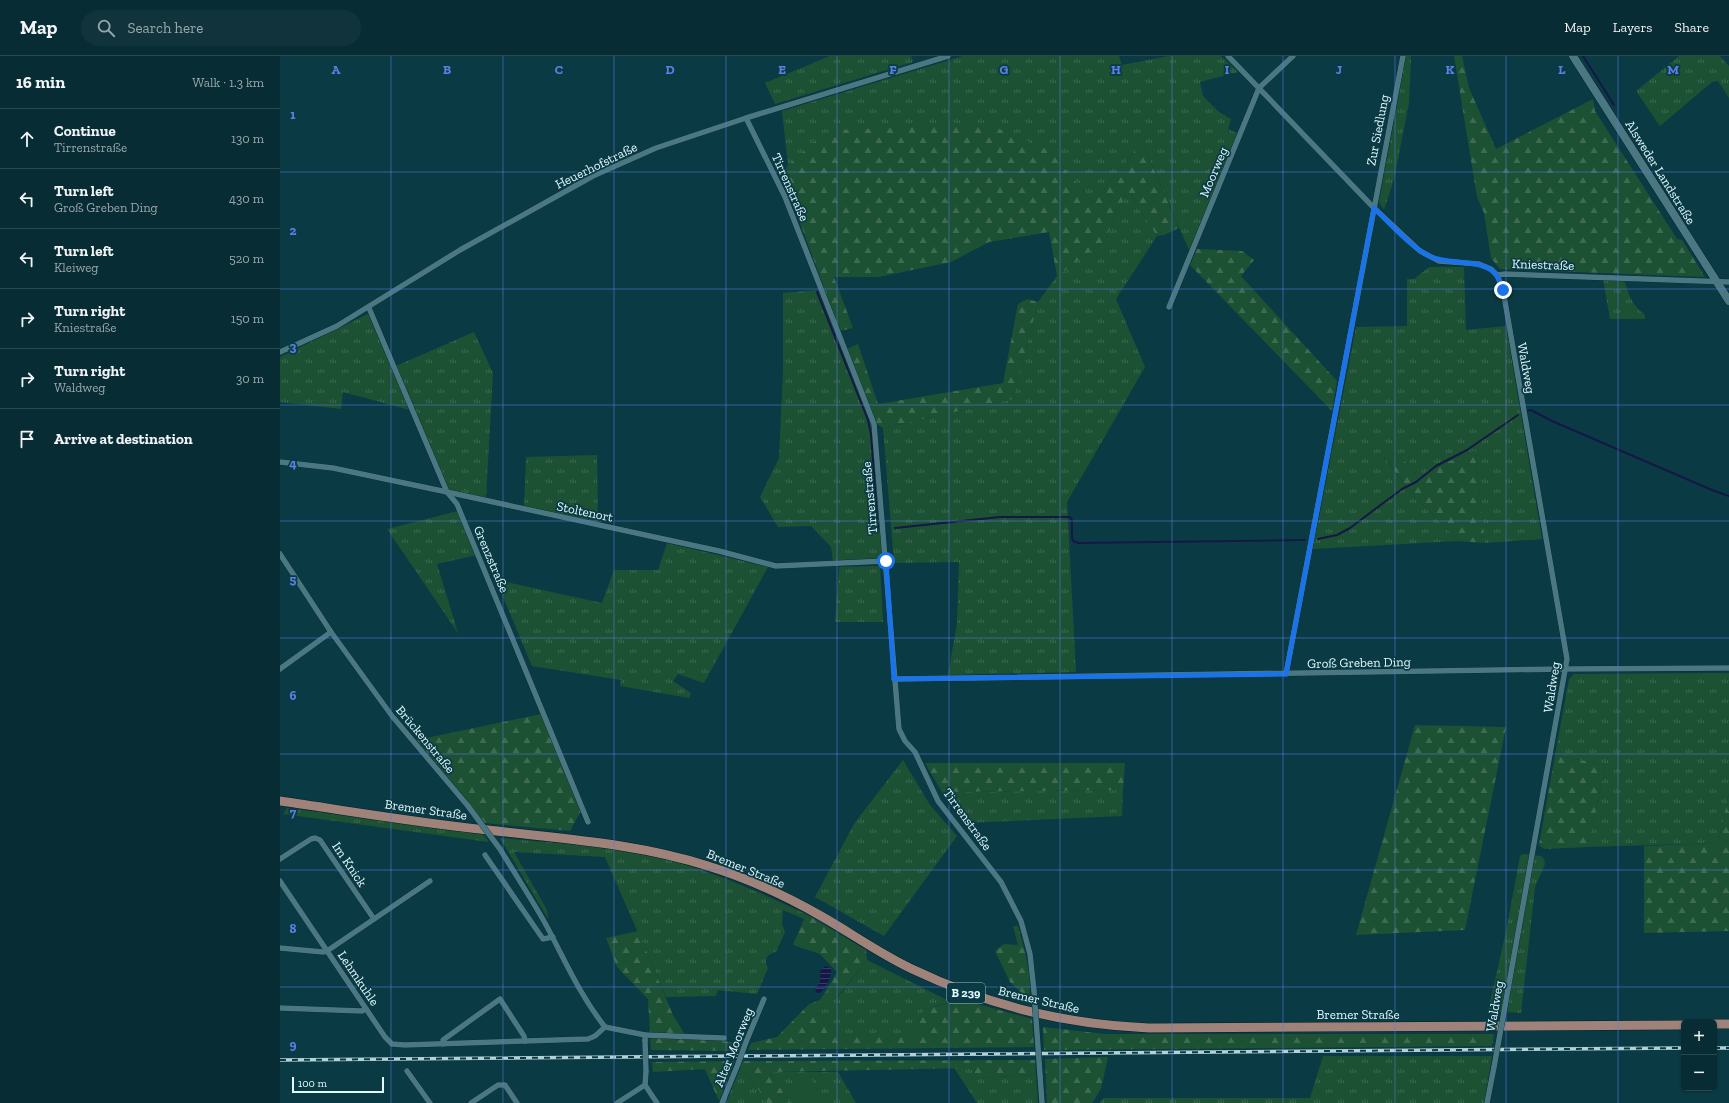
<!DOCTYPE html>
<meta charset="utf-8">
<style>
:root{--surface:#082c34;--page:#11343c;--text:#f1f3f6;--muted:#98a7ac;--line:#29484f}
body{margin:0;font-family:"Zilla Slab",serif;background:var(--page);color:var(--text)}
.controls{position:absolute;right:12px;bottom:12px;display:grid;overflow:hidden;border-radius:6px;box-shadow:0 1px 3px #0004}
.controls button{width:36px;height:36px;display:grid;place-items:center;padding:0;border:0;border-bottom:1px solid var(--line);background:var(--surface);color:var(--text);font:20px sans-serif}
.scale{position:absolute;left:12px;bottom:10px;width:92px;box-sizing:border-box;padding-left:4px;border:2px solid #e1f8fe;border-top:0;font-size:11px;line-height:14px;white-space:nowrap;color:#e1f8fe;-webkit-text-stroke:3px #0a3b45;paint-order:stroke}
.stop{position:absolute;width:12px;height:12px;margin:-9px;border:3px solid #1a73e8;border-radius:50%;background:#fff}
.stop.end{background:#1a73e8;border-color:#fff;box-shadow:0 1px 4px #0008}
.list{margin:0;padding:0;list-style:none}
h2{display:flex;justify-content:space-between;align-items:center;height:52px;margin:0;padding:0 16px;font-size:17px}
h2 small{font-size:13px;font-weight:400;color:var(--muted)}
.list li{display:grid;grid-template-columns:26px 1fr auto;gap:12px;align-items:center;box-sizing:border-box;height:60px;padding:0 16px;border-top:1px solid var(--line)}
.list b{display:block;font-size:15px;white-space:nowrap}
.list p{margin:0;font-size:13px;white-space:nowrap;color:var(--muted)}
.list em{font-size:13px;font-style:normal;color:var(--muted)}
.icon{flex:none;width:22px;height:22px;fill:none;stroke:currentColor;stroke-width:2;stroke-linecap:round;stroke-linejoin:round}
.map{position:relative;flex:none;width:1449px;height:1047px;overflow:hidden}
header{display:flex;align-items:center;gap:24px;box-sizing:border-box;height:56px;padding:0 20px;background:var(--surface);border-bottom:1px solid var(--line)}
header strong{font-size:19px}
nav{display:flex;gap:22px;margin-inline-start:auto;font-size:14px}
.search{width:280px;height:36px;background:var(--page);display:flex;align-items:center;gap:10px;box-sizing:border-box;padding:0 14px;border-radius:22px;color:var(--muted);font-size:15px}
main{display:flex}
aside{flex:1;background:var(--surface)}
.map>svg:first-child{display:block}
.grass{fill:url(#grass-tufts)}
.forest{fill:url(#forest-firs)}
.garden{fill:#1d5133}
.water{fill:url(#water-rules)}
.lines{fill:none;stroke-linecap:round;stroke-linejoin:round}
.stream{stroke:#151845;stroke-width:2}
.street-casing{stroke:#002128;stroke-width:6}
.secondary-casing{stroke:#002128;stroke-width:9}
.primary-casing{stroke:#002128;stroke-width:10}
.street{stroke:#4a7782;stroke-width:5.5}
.secondary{stroke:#4a7782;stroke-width:8}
.primary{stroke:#9f827a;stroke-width:9}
.rail-casing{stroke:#b5d1d8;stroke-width:3.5}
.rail{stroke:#0a3b45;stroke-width:2;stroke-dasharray:6;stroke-linecap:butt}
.street-bridge-casing{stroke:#002128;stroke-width:6;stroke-linecap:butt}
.street-bridge{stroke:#4a7782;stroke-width:5.5}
.route{stroke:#1a73e8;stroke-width:5}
.grid{fill:none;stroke:#5881e3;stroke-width:1;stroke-opacity:0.55}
.labels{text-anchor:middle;stroke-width:3.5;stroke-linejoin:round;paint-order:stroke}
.shield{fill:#0a3b45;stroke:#a0bfc6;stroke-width:1}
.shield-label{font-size:12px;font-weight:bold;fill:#e1f8fe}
.street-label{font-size:13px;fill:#e1f8fe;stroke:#0a3b45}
.grid-label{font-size:13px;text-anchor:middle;font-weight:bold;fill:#5881e3;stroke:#0a3b45;stroke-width:3.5;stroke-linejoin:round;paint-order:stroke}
</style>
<header>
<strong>Map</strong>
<div class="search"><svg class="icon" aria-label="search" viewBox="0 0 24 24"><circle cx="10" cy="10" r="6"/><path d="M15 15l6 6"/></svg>Search here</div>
<nav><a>Map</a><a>Layers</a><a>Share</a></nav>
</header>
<main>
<aside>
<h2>16 min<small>Walk · 1.3 km</small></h2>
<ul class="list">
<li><svg class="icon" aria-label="ahead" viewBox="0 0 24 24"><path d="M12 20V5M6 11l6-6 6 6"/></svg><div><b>Continue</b><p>Tirrenstraße</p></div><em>130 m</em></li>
<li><svg class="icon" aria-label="left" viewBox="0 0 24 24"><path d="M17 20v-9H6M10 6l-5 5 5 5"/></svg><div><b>Turn left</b><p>Groß Greben Ding</p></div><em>430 m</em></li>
<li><svg class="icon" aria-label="left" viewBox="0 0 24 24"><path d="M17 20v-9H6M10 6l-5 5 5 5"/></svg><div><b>Turn left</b><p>Kleiweg</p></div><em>520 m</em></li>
<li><svg class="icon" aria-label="right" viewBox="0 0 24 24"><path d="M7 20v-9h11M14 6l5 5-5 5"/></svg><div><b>Turn right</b><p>Kniestraße</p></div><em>150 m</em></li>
<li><svg class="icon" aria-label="right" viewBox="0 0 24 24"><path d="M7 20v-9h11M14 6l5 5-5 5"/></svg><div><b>Turn right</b><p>Waldweg</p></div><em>30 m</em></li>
<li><svg class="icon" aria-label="arrive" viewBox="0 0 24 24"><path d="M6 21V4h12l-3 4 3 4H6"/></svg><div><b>Arrive at destination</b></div></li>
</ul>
</aside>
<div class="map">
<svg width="1449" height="1047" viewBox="0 0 1449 1047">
<defs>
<pattern id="grass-tufts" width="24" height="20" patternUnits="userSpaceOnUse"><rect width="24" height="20" fill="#1d5133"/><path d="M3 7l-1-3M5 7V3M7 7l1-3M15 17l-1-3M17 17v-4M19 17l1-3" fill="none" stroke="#3e6b52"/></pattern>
<pattern id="forest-firs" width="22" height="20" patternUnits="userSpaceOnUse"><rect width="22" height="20" fill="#1d5133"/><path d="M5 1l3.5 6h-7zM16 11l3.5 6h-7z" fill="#3e6b52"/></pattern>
<pattern id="water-rules" width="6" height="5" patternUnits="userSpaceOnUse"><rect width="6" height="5" fill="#151845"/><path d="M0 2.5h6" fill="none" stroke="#373a61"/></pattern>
</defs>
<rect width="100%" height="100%" fill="#0a3b45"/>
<g class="grass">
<polygon points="550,0 631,0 633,6 495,48 485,27"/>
<polygon points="683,0 839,0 842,9 889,0 941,0 958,16 920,26 923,40 939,56 951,63 948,73 959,78 909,194 862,86 813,147 770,95 541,80 508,109 502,55"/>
<polygon points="1126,0 1131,0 1129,47 1114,123 1104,154 1099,146"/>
<polygon points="1399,0 1440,0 1449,10 1449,42 1438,25 1432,26 1380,70 1356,35"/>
<polygon points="847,134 877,180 836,243 865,311 787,446 796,616 668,619 677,567 679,506 614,507 603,372 733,343 758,246 777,220 824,186"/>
<polygon points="1149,211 1184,211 1186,274 1226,270 1262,483 1205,487 1195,394 1152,413 1138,422 1122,402 1109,396 1104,401 1128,433 1178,485 1033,493 1076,271 1127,270 1127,223 1134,223"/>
<path d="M1323 223 1344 224C1349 239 1352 249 1365 259V263H1330Z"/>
<polygon points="537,234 591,368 603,502 553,505 551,491 531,470 498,471 480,441 499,402 503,317 503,237"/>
<polygon points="88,258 130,354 63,336 61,353 0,346 0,301"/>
<polygon points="194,276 213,317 206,442 168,434 116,310"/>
<polygon points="317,399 318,468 244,451 246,401"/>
<polygon points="178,455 197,499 157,508 178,577 107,473"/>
<polygon points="387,487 488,511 424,627 398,618 393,625 411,637 409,642 340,630 341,624 252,610 216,524 322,547 334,514 378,514"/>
<polygon points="600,510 603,566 555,566 559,511"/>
<polygon points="1449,617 1449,738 1438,787 1307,791 1326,709 1275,699 1289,623 1294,618"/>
<polygon points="623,704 650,749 677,780 604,880 535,841 574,768"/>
<polygon points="843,734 842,760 685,767 662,736"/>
<polygon points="7,752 203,778 209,786 3,758"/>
<path d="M220 782C260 786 301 788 341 794 406 803 468 831 526 858L524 863 503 854 502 868 505 876 496 896C487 898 483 903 488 912L477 938 438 934 436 940 386 941 325 801 234 796 267 854 268 863Z"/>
<polygon points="1243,798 1261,800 1264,803 1265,808 1255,831 1241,957 1208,955 1227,871 1240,800"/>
<polygon points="587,904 671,946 645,953 638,966 638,980 558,980 529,948 540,944 552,925 558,941"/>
<polygon points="1043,1000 1212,1000 1204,1047 820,1047 823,1042 1030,1042"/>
<polygon points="674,1012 691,1012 698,1022 756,1019 758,1047 697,1047"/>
<polygon points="467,1016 487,1047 446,1047 458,1018"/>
<polygon points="490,1016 558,1016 576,1047 510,1047"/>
</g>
<g class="forest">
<polygon points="1174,0 1182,0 1189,32 1216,93 1313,43 1315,55 1397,183 1402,184 1425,221 1220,213 1211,202 1204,157 1197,141"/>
<polygon points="708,68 770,95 813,147 862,86 899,172 884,179 877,180 847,134 824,186 777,220 769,176 709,186 671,206 599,221 554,221 573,272 560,275 502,118 508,109 541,80 556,74"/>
<polygon points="917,193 962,195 974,204 961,220 1057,325 1052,355 910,209"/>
<polygon points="747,243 758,246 733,343 603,372 597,368 567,293 578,288 598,348 723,327 738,248"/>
<polygon points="1195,394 1205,487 1178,485 1128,433 1104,400 1109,396 1122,402 1138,422 1152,413"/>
<polygon points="261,658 301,755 290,775 205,767 137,684"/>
<polygon points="1135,669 1226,671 1185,874 1076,879"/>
<polygon points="1275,699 1326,709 1307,791 1264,793 1259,789"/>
<polygon points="645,707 845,707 843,734 662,736"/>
<polygon points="1449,738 1449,875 1364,877 1364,790 1438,787"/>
<polygon points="526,858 586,894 587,904 557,941 552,925 557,916 540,898 513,889"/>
<path d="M733 870H738C744 893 753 920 749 944L730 926 715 895 724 888 738 889Z"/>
<polygon points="358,875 393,959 407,982 463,987 459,995 371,994 368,943 337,911 326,882"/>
<polygon points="683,944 752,963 754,991 468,994 471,987 497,981 529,948 558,980 638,980 638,966 645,953"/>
<polygon points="763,971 825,978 1214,978 1212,990 764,994"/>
<polygon points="828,1001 821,1033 812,1047 767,1047 765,1003"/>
<polygon points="755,1004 756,1019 697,1022 691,1012 490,1016 510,1047 487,1047 467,1016 458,1018 463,1005"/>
<polygon points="455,1005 439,1045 425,1013 373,1016 372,1006"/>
</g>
<polygon class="garden" points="531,1023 547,1047 512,1047 507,1039"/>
<path class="water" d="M545 910 551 912C552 920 546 934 538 938L535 934 540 925V915Z"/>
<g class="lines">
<g class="stream">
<polyline points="1303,0 1334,49"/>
<polyline points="537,236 588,364 591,378 598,473"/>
<polyline points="1246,355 1251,354 1272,365 1432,434 1449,440"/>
<polyline points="615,472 720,461 790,461 792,464 792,482 793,485 798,487 1025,484"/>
<polyline points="1038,483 1057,479 1070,472 1122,433 1136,426 1156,410 1187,394 1238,359"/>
</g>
<defs>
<g id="street">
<polyline points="948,0 1094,152 1140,195 1159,205 1199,208 1211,213 1217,219 1223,234 1287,603 1225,950"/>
<polyline points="466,62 505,141 594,368 619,673 625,685 635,696 658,745 721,826 741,865 750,898 754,935"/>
<polyline points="1217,219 1225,218 1449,226"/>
<polyline points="889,251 979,32 1013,0"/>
<polyline points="89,252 167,436 177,448 308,766"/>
<polyline points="0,296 57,270 180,194 313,120 376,92 466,62 668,0"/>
<polyline points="0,406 53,412 167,436 439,495 496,510 606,505"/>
<polyline points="0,498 51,576 112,660 188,750"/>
<polyline points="0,613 51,576"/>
<polyline points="1006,618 1123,0"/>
<polyline points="614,623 1286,613 1449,612"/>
<path d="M220 793C235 818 251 842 265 867 284 902 299 938 325 971L365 979V985"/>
<polyline points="205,799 263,883 273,881"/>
<polyline points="0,803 31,783 35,782 40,784 94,863"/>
<polyline points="0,825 105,981 112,988 125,989 308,983 315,980 325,971"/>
<polyline points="0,892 43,896 47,895 150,825"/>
<polyline points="0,952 82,955 86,953"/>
<polyline points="365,979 444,982"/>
<polyline points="466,986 484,943"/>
<polyline points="163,988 163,984 220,943 244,980 245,985"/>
<polyline points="127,1015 150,1047"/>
<polyline points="366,1015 365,1029 377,1047"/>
<polyline points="760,1019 762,1047"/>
<polyline points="191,1047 218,1029 225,1029 237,1047"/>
<polyline points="337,1047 365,1029"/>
<polyline points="442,1047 458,1008"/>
<polyline points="1207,1047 1214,1011"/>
</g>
<polyline id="secondary" points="1293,0 1449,245"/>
<g id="primary">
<path d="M0 745C69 755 139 767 208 774 283 783 356 787 428 810 467 822 506 840 541 860 571 877 600 898 632 913 710 950 783 968 869 972L1404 969"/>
<polyline points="1434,968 1449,968"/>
</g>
</defs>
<use href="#street" class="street-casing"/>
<use href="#secondary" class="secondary-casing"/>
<use href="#primary" class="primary-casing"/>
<use href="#street" class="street"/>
<use href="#secondary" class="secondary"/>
<use href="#primary" class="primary"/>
<defs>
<g id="rail">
<polyline points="1434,992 1449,992"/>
<polyline points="0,1004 1404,992"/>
</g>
</defs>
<use href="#rail" class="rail-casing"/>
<use href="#rail" class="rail"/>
<defs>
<g id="street-bridge">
<polyline points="188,750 220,793"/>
<polyline points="754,935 760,1019"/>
<polyline points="365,985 366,1015"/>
<polyline points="458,1008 466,986"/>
<polyline points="1214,1011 1225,950"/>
</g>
</defs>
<use href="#street-bridge" class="street-bridge-casing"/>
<use href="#street-bridge" class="street-bridge"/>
</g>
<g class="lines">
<path class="route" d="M606 505 614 623 1006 618 1094 152C1109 166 1131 191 1149 200 1168 210 1205 201 1217 220 1220 224 1221 229 1223 234"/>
</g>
<path class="grid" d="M111 0V1047M223 0V1047M334 0V1047M446 0V1047M557 0V1047M669 0V1047M780 0V1047M892 0V1047M1003 0V1047M1115 0V1047M1226 0V1047M1338 0V1047M0 116H1449M0 233H1449M0 349H1449M0 465H1449M0 582H1449M0 698H1449M0 814H1449M0 931H1449"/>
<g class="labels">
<rect class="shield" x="667" y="927" width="38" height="20" rx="3"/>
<g class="shield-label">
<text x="686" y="941">B 239</text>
</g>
<g class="street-label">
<text transform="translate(1097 74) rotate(-79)" y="5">Zur Siedlung</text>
<text transform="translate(316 109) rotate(-26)" y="5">Heuerhofstraße</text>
<text transform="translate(933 116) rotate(-67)" y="5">Moorweg</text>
<text transform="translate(1381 116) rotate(58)" y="5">Alsweder Landstraße</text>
<text transform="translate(511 131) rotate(66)" y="5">Tirrenstraße</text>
<text transform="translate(1263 208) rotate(2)" y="5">Kniestraße</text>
<text transform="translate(1247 312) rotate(80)" y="5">Waldweg</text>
<text transform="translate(589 442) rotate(-95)" y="5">Tirrenstraße</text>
<text transform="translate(305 455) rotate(12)" y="5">Stoltenort</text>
<text transform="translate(212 503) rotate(67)" y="5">Grenzstraße</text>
<text transform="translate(1079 606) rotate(-1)" y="5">Groß Greben Ding</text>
<text transform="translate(1271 631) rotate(-81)" y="5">Waldweg</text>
<text transform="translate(146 683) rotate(50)" y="5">Brückenstraße</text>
<text transform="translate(146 753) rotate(8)" y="5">Bremer Straße</text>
<text transform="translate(688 763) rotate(54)" y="5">Tirrenstraße</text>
<text transform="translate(70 808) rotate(56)" y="5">Im Knick</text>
<text transform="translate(466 812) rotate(22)" y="5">Bremer Straße</text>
<text transform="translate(79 922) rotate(56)" y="5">Lehmkuhle</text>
<text transform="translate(759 943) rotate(13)" y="5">Bremer Straße</text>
<text transform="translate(1214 950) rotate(-80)" y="5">Waldweg</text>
<text x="1078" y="963">Bremer Straße</text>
<text transform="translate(453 991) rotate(-68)" y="5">Alter Moorweg</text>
</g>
</g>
<g class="grid-label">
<text x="56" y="18">A</text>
<text x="167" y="18">B</text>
<text x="279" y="18">C</text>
<text x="390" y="18">D</text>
<text x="502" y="18">E</text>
<text x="613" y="18">F</text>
<text x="724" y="18">G</text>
<text x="836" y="18">H</text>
<text x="947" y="18">I</text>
<text x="1059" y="18">J</text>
<text x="1170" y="18">K</text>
<text x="1282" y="18">L</text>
<text x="1393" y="18">M</text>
<text x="13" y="63">1</text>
<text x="13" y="179">2</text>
<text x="13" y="295">3</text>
<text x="13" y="412">4</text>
<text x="13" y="528">5</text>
<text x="13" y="644">6</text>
<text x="13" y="761">7</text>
<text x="13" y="877">8</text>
<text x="13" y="993">9</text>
</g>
</svg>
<div class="controls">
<button>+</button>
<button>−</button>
</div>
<div class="scale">100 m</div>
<div class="stop" style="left:606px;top:505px"></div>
<div class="stop end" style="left:1223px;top:234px"></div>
</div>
</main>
